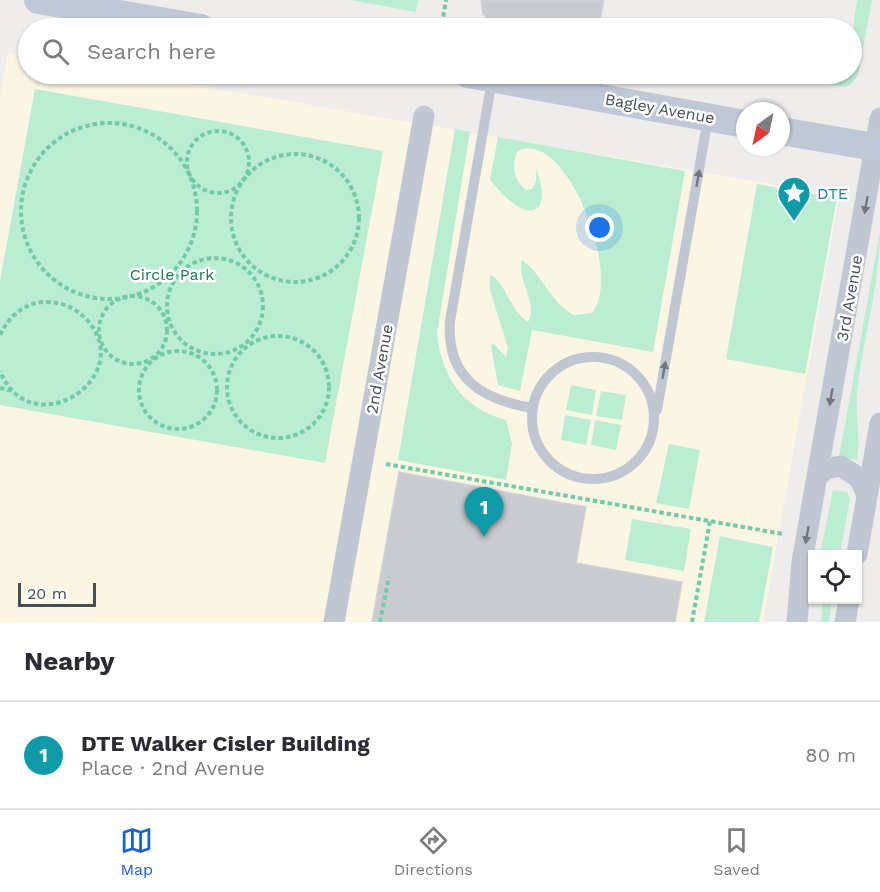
<!DOCTYPE html>
<meta charset="utf-8">
<style>
:root{--surface:#fff;--page:#f7f7f7;--text:#2b2b33;--muted:#7c7c81;--line:#e1e1e2;--accent:#1b5fda}
body{margin:0;font-family:"Work Sans",sans-serif;background:var(--page);color:var(--text)}
.controls{position:absolute;right:18px;bottom:18px;display:grid;overflow:hidden;border-radius:0px;box-shadow:0 2px 4px #0004}
.controls button{width:54px;height:54px;display:grid;place-items:center;padding:0;border:0;border-bottom:2px solid var(--line);background:var(--surface);color:var(--text);font:30px sans-serif}
.compass{position:absolute;left:736px;top:102px;width:54px;height:54px;border-radius:50%;background:var(--surface);box-shadow:0 2px 4px #0004;rotate:213deg}
.scale{position:absolute;left:18px;bottom:15px;width:78px;box-sizing:border-box;padding-left:6px;border:3px solid #454e59;border-top:0;font-size:16px;line-height:21px;white-space:nowrap;color:#454e59;-webkit-text-stroke:4px #fff;paint-order:stroke}
.you{position:absolute;left:600px;top:228px;width:21px;height:21px;margin:-15px;border:4px solid #fff;border-radius:50%;background:#1a73e8;box-shadow:0 0 0 9px #1a73e833}
.badge{display:grid;place-items:center;width:39px;height:39px;border-radius:50%;background:var(--accent);color:#fff;font-size:20px;font-weight:700}
.pin{position:absolute;translate:-50% -50px;filter:drop-shadow(0 2px 3px #0008)}
.pin::after{content:'';position:absolute;top:32px;width:21px;height:18px;background:inherit;clip-path:polygon(0 0,100% 0,50% 100%)}
.list{margin:0;padding:0;list-style:none}
h2{display:flex;justify-content:space-between;align-items:center;height:78px;margin:0;padding:0 24px;font-size:26px}
h2 small{font-size:20px;font-weight:400;color:var(--muted)}
.list li{display:grid;grid-template-columns:39px 1fr auto;gap:18px;align-items:center;box-sizing:border-box;height:108px;padding:0 24px;border-top:2px solid var(--line)}
.list b{display:block;font-size:22px;white-space:nowrap}
.list p{margin:0;font-size:20px;white-space:nowrap;color:var(--muted)}
.list em{font-size:20px;font-style:normal;color:var(--muted)}
.icon{flex:none;width:33px;height:33px;fill:none;stroke:currentColor;stroke-width:2;stroke-linecap:round;stroke-linejoin:round}
.map{position:relative;flex:none;width:880px;height:622px;overflow:hidden}
.search{position:absolute;background:var(--surface);box-shadow:0 2px 4px #0004;left:18px;right:18px;top:18px;height:66px;display:flex;align-items:center;gap:15px;box-sizing:border-box;padding:0 21px;border-radius:33px;color:var(--muted);font-size:22px}
.sheet{height:186px;background:var(--surface)}
nav{display:flex;justify-content:space-around;align-items:center;box-sizing:border-box;height:84px;border-top:2px solid var(--line);background:var(--surface);font-size:16px;color:var(--muted)}
nav a{display:grid;justify-items:center;gap:3px}
nav .on{color:var(--accent)}
.map>svg:first-child{display:block}
.commercial{fill:#fbf6e4}
.green{fill:#baedd2}
.building{fill:#c9cbd1;stroke:#d0d2d8;stroke-width:1.5}
.lines{fill:none;stroke-linecap:round;stroke-linejoin:round}
.path{stroke:#73caa6;stroke-width:4;stroke-dasharray:4.5 3;stroke-linecap:butt}
.lane{stroke:#c0c7d2;stroke-width:10}
.street{stroke:#c0c7d2;stroke-width:21}
.secondary{stroke:#bfc8d6;stroke-width:28}
.oneway{fill:#707883}
.labels{text-anchor:middle;stroke-width:5;stroke-linejoin:round;paint-order:stroke}
.street-label{font-size:16px;fill:#454e59;stroke:#fff}
.culture-label{font-size:16px;fill:#0d838f;stroke:#fff;text-anchor:start}
.park-label{font-size:16px;fill:#187950;stroke:#fff}
</style>
<div class="map">
<svg width="880" height="622" viewBox="0 0 880 622">
<rect width="100%" height="100%" fill="#efecec"/>
<polygon class="commercial" points="8,52 28,56 28,74 130,74 839,196 763,622 0,622 0,95"/>
<g class="green">
<polygon points="351,0 418,0 416,12"/>
<polygon points="857,0 872,0 858,75 851,85 845,87 773,74 852,74 852,35"/>
<polygon points="35,89 383,151 325,463 0,405 0,281"/>
<path d="M455 129 470 132 437 333C441 376 463 409 506 420L512 444 506 480 398 460Z"/>
<path d="M498 137 685 171 653 352 532 330 520 391 498 385 491 345 494 344 506 357 508 348 490 290V275C505 280 510 312 528 322 539 304 516 279 522 260 543 274 549 302 574 315L592 313C624 275 564 126 518 151 510 163 514 181 526 190L532 189 536 181V169C541 179 550 215 526 210 512 206 499 191 490 180Z"/>
<polygon points="757,184 837,198 805,374 726,359"/>
<path d="M880 232C880 286 863 338 857 391 855 415 861 436 857 460L839 457Z"/>
<polygon points="571,385 596,390 592,415 566,410"/>
<polygon points="601,391 626,395 622,420 596,416"/>
<polygon points="565,415 591,420 586,445 561,440"/>
<polygon points="595,420 621,425 616,450 591,445"/>
<polygon points="669,444 700,450 689,509 656,503"/>
<polygon points="833,490 847,492 850,498 840,554 820,554"/>
<polygon points="632,519 691,529 684,571 625,560"/>
<polygon points="720,536 773,547 759,622 704,622"/>
<polygon points="823,600 832,600 829,622 821,622"/>
</g>
<g class="building">
<polygon points="481,0 604,0 599,28 541,28 490,20 483,14"/>
<polygon points="399,472 586,507 576,563 682,582 675,622 372,622"/>
</g>
<g class="lines">
<g class="path">
<polyline points="442,24 446,0"/>
<circle cx="109" cy="211" r="88"/>
<circle cx="218" cy="162" r="31"/>
<circle cx="295" cy="218" r="64"/>
<circle cx="215" cy="306" r="48"/>
<circle cx="133" cy="330" r="34"/>
<path d="M0 335C9 316 25 302 46 302 62 302 76 308 87 320 139 378 30 447 0 371"/>
<circle cx="278" cy="387" r="51"/>
<circle cx="178" cy="390" r="39"/>
<polyline points="0,388 12,391"/>
<polyline points="386,464 783,534"/>
<polyline points="380,622 389,577"/>
<polyline points="692,622 710,521"/>
</g>
<g class="lane">
<path d="M492 80 450 321C446 378 482 400 533 408"/>
<circle cx="593" cy="418" r="61"/>
<polyline points="657,410 708,118"/>
</g>
<g class="street">
<polyline points="817,477 825,469 841,466 859,478 867,495"/>
<polyline points="857,554 880,423"/>
<polyline points="334,622 424,116"/>
<polyline points="797,622 802,562 880,118"/>
<polyline points="845,622 849,600"/>
</g>
<g class="secondary">
<polyline points="38,0 201,28"/>
<polyline points="468,74 745,124"/>
<polyline points="781,131 880,148"/>
</g>
</g>
<defs><path id="oneway-solid" d="M-6-.8H1V-3.2L6.5 0L1 3.2V.8H-6Z" transform="scale(1.5)"/></defs>
<g class="oneway">
<use href="#oneway-solid" transform="translate(698 178) rotate(-80)"/>
<use href="#oneway-solid" transform="translate(866 205) rotate(100)"/>
<use href="#oneway-solid" transform="translate(664 370) rotate(-80)"/>
<use href="#oneway-solid" transform="translate(831 397) rotate(100)"/>
<use href="#oneway-solid" transform="translate(807 535) rotate(100)"/>
</g>
<defs>
<symbol id="sight-pin" viewBox="-11 -11 22 30"><path d="M0 17L-7.5 6A9.5 9.5 0 1 1 7.5 6Z" fill="#0f9aa8" stroke="#fff"/><path d="M0-6L1.8-2.2L6-1.7L2.9 1.2L3.7 5.4L0 3.3L-3.7 5.4L-2.9 1.2L-6-1.7L-1.8-2.2Z" fill="#fff"/></symbol>
</defs>
<g fill-rule="evenodd">
<use href="#sight-pin" x="775" y="174" width="38" height="52"/>
</g>
<g class="labels">
<g class="street-label">
<text transform="translate(660 108) rotate(10)" y="6">Bagley Avenue</text>
<text transform="translate(849 298) rotate(-80)" y="6">3rd Avenue</text>
<text transform="translate(379 369) rotate(-80)" y="6">2nd Avenue</text>
</g>
<g class="culture-label">
<text x="817" y="199">DTE</text>
</g>
<g class="park-label">
<text x="172" y="280">Circle Park</text>
</g>
</g>
</svg>
<div class="controls">
<button><svg class="icon" aria-label="locate" viewBox="0 0 24 24"><circle cx="12" cy="12" r="6"/><path d="M12 2v4M12 18v4M2 12h4M18 12h4"/></svg></button>
</div>
<svg class="compass" viewBox="-18 -18 36 36"><path d="M0-13l5 13h-10z" fill="#e53935"/><path d="M0 13l5-13h-10z" fill="#7c7c81"/></svg>
<div class="scale">20 m</div>
<div class="you"></div>
<div class="pin badge" style="left:484px;top:537px;background:#0f9aa8">1</div>
<div class="search"><svg class="icon" aria-label="search" viewBox="0 0 24 24"><circle cx="10" cy="10" r="6"/><path d="M15 15l6 6"/></svg>Search here</div>
</div>
<section class="sheet">
<h2>Nearby<small></small></h2>
<ul class="list">
<li><span class="badge" style="background:#0f9aa8">1</span><div><b>DTE Walker Cisler Building</b><p>Place · 2nd Avenue</p></div><em>80 m</em></li>
</ul>
</section>
<nav>
<a class="on"><svg class="icon" aria-label="map" viewBox="0 0 24 24"><path d="M3 6l6-2 6 2 6-2v14l-6 2-6-2-6 2zM9 4v14M15 6v14"/></svg>Map</a>
<a><svg class="icon" aria-label="directions" viewBox="0 0 24 24"><path d="M12 3l9 9-9 9-9-9zM9 14v-3h6M13 9l2 2-2 2"/></svg>Directions</a>
<a><svg class="icon" aria-label="saved" viewBox="0 0 24 24"><path d="M7 4h10v16l-5-4-5 4z"/></svg>Saved</a>
</nav>
